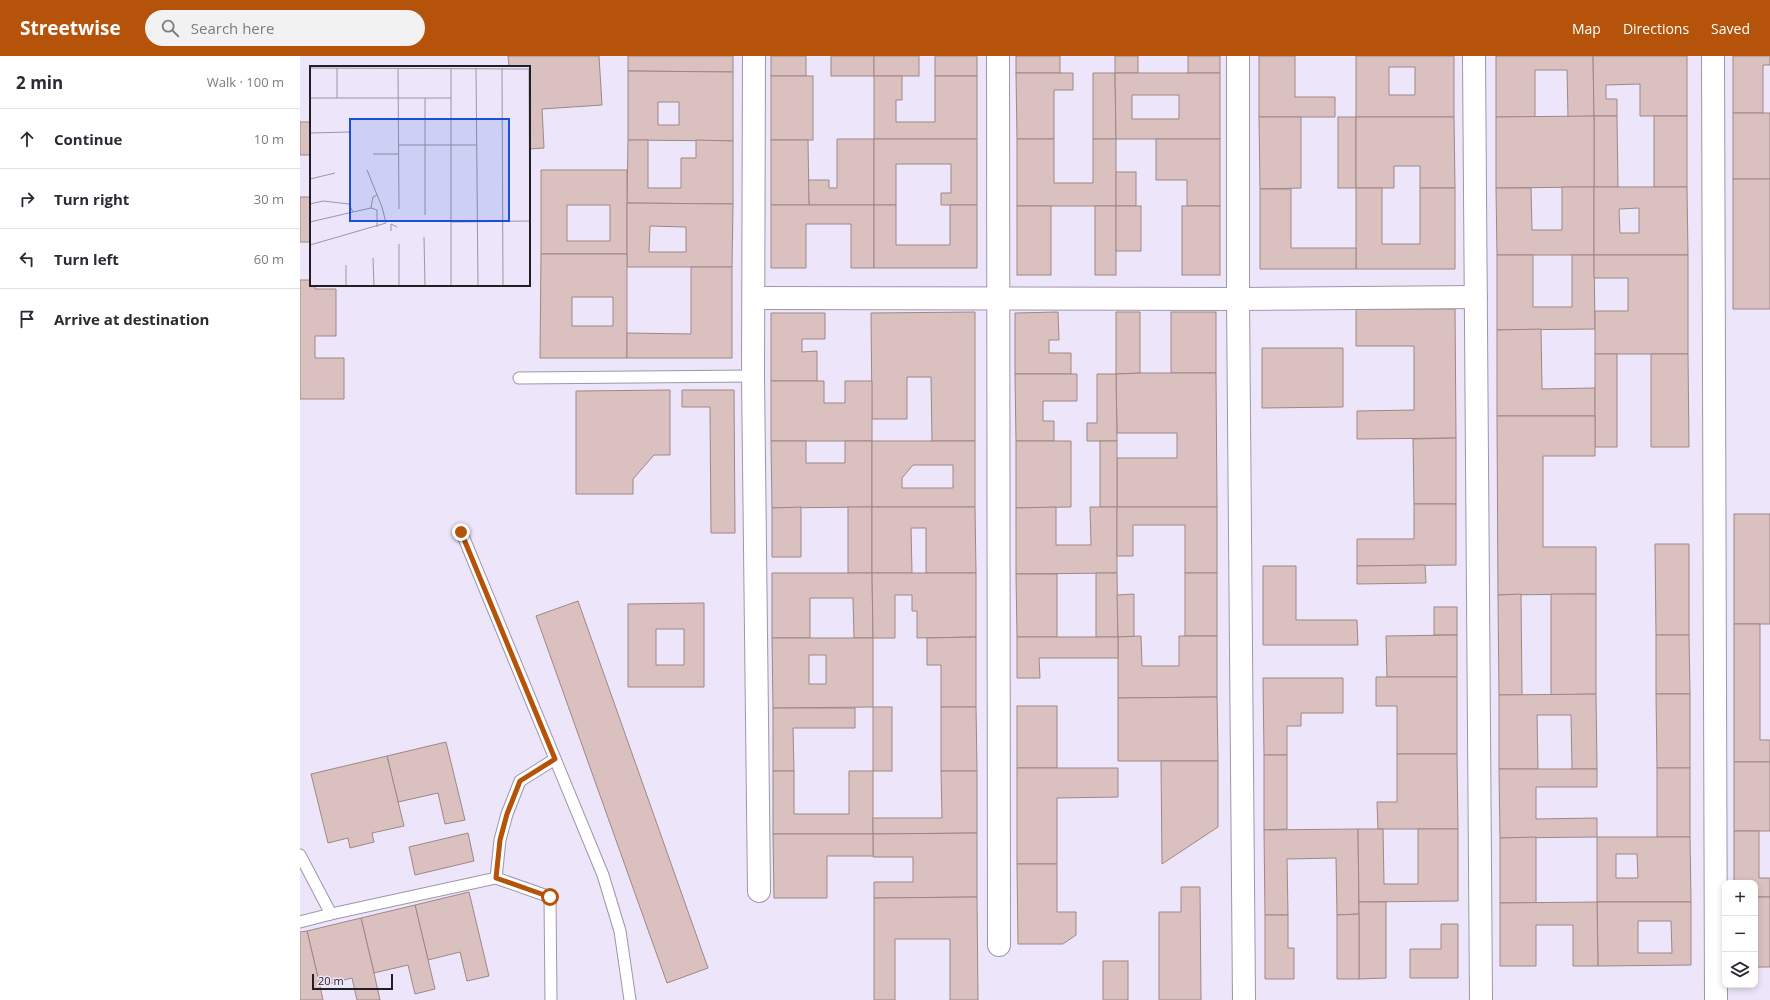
<!DOCTYPE html>
<meta charset="utf-8">
<style>
:root{--surface:#fff;--page:#f2f2f3;--text:#2b2b33;--muted:#7c7c81;--line:#e1e1e2;--accent:#b45309}
body{margin:0;font-family:"Open Sans",sans-serif;background:var(--page);color:var(--text)}
.controls{position:absolute;right:12px;bottom:12px;display:grid;overflow:hidden;border-radius:8px;box-shadow:0 2px 6px #0003}
.controls button{width:36px;height:36px;display:grid;place-items:center;padding:0;border:0;border-bottom:1px solid var(--line);background:var(--surface);color:var(--text);font:20px sans-serif}
.scale{position:absolute;left:12px;bottom:10px;width:81px;box-sizing:border-box;padding-left:4px;border:2px solid #211e25;border-top:0;font-size:11px;line-height:14px;white-space:nowrap;color:#211e25;-webkit-text-stroke:3px #ede5f9;paint-order:stroke}
.stop{position:absolute;width:12px;height:12px;margin:-9px;border:3px solid #b45309;border-radius:50%;background:#fff}
.stop.end{background:#b45309;border-color:#fff;box-shadow:0 1px 4px #0008}
.list{margin:0;padding:0;list-style:none}
h2{display:flex;justify-content:space-between;align-items:center;height:52px;margin:0;padding:0 16px;font-size:17px}
h2 small{font-size:13px;font-weight:400;color:var(--muted)}
.list li{display:grid;grid-template-columns:26px 1fr auto;gap:12px;align-items:center;box-sizing:border-box;height:60px;padding:0 16px;border-top:1px solid var(--line)}
.list b{display:block;font-size:15px;white-space:nowrap}
.list em{font-size:13px;font-style:normal;color:var(--muted)}
.icon{flex:none;width:22px;height:22px;fill:none;stroke:currentColor;stroke-width:2;stroke-linecap:round;stroke-linejoin:round}
.map{position:relative;flex:none;width:1470px;height:944px;overflow:hidden}
header{display:flex;align-items:center;gap:24px;box-sizing:border-box;height:56px;padding:0 20px;background:var(--accent);color:#fff}
header strong{font-size:19px}
nav{display:flex;gap:22px;margin-inline-start:auto;font-size:14px}
.search{width:280px;height:36px;background:var(--page);display:flex;align-items:center;gap:10px;box-sizing:border-box;padding:0 14px;border-radius:22px;color:var(--muted);font-size:15px}
main{display:flex}
aside{flex:1;background:var(--surface)}
.map>svg:first-child{display:block}
.building{fill:#dac1c0;stroke:#9e8786;fill-rule:evenodd}
.lines{fill:none;stroke-linecap:round;stroke-linejoin:round}
.lane-casing{stroke:#9e96a9;stroke-width:13}
.street-casing{stroke:#9e96a9;stroke-width:24}
.lane{stroke:#fff;stroke-width:11}
.street{stroke:#fff;stroke-width:22}
.route{stroke:#b45309;stroke-width:5}
.inset-road{fill:none;stroke:#9b95a4;stroke-width:1}
.view{fill:#1d4ed8;fill-opacity:0.15;stroke:#1d4ed8;stroke-width:2}
.inset-edge{fill:none;stroke:#211e25;stroke-width:2}
</style>
<header>
<strong>Streetwise</strong>
<div class="search"><svg class="icon" aria-label="search" viewBox="0 0 24 24"><circle cx="10" cy="10" r="6"/><path d="M15 15l6 6"/></svg>Search here</div>
<nav><a>Map</a><a>Directions</a><a>Saved</a></nav>
</header>
<main>
<aside>
<h2>2 min<small>Walk · 100 m</small></h2>
<ul class="list">
<li><svg class="icon" aria-label="ahead" viewBox="0 0 24 24"><path d="M12 20V5M6 11l6-6 6 6"/></svg><div><b>Continue</b></div><em>10 m</em></li>
<li><svg class="icon" aria-label="right" viewBox="0 0 24 24"><path d="M7 20v-9h11M14 6l5 5-5 5"/></svg><div><b>Turn right</b></div><em>30 m</em></li>
<li><svg class="icon" aria-label="left" viewBox="0 0 24 24"><path d="M17 20v-9H6M10 6l-5 5 5 5"/></svg><div><b>Turn left</b></div><em>60 m</em></li>
<li><svg class="icon" aria-label="arrive" viewBox="0 0 24 24"><path d="M6 21V4h12l-3 4 3 4H6"/></svg><div><b>Arrive at destination</b></div></li>
</ul>
</aside>
<div class="map">
<svg width="1470" height="944" viewBox="0 0 1470 944">
<rect width="100%" height="100%" fill="#ede5f9"/>
<g class="building">
<polygon points="208,0 299,0 302,49 242,53 244,92 229,93 229,11 209,11"/>
<polygon points="328,0 433,0 433,16 328,15"/>
<rect x="471" y="0" width="35" height="20"/>
<rect x="531" y="0" width="43" height="20"/>
<rect x="574" y="0" width="45" height="20"/>
<rect x="635" y="0" width="42" height="20"/>
<rect x="716" y="0" width="44" height="17"/>
<rect x="815" y="0" width="23" height="17"/>
<rect x="888" y="0" width="32" height="17"/>
<polygon points="959,0 995,0 995,41 1035,41 1035,61 959,61"/>
<path d="M1056 0H1154V61H1056ZM1089 11H1115V39H1089Z"/>
<polygon points="1196,0 1293,0 1294,60 1268,61 1267,14 1235,14 1235,61 1196,61"/>
<polygon points="1293,0 1387,0 1387,60 1340,60 1340,28 1306,29 1306,43 1317,43 1317,60 1294,60"/>
<polygon points="1433,0 1470,0 1470,9 1463,9 1463,57 1433,57"/>
<path d="M328 15 433 16V85L328 84ZM358 46H379V69H358Z"/>
<polygon points="716,17 773,17 773,34 754,34 754,83 717,83"/>
<polygon points="793,17 815,17 816,83 793,83"/>
<path d="M815 17H920V83H816ZM832 39H879V63H832Z"/>
<rect x="471" y="20" width="42" height="64"/>
<polygon points="574,20 602,20 602,44 596,44 596,66 635,66 635,20 677,20 677,83 574,83"/>
<rect x="1433" y="57" width="37" height="66"/>
<polygon points="1294,60 1317,60 1318,131 1294,131"/>
<polygon points="1294,60 1294,131 1196,132 1196,61"/>
<rect x="1354" y="60" width="33" height="71"/>
<polygon points="959,61 1001,61 1001,132 960,133"/>
<rect x="1038" y="61" width="18" height="71"/>
<polygon points="1056,61 1154,61 1155,132 1120,132 1120,110 1094,110 1094,132 1056,132"/>
<rect x="0" y="66" width="11" height="33"/>
<polygon points="537,83 574,83 574,149 509,149 508,124 529,124 529,132 537,132"/>
<polygon points="574,83 677,83 677,149 641,149 641,137 651,137 651,108 596,108 596,149 574,149"/>
<polygon points="717,83 754,83 754,127 793,127 793,83 816,83 816,150 717,150"/>
<polygon points="856,83 920,83 920,150 887,150 887,124 856,124"/>
<polygon points="328,84 348,84 348,132 381,132 381,102 396,102 396,84 433,85 433,148 327,147"/>
<polygon points="471,84 508,84 509,149 471,149"/>
<path d="M241 114H327V198H241ZM267 149H310V185H267Z"/>
<rect x="816" y="116" width="20" height="34"/>
<rect x="1433" y="123" width="37" height="130"/>
<polygon points="1262,131 1294,131 1294,199 1197,199 1196,132 1231,132 1232,174 1262,174"/>
<path d="M1294 131H1387L1388 199H1294ZM1339 152V177H1320L1319 153Z"/>
<polygon points="1056,132 1082,132 1082,188 1120,188 1120,132 1155,132 1155,213 1056,213"/>
<polygon points="960,133 991,133 991,192 1056,192 1056,213 960,213"/>
<rect x="0" y="141" width="11" height="45"/>
<path d="M327 147 433 148 432 211H327ZM350 170 386 171V196H349Z"/>
<polygon points="471,149 574,149 574,212 551,212 551,168 506,168 506,212 471,212"/>
<polygon points="574,149 596,149 596,189 650,189 650,149 677,149 677,212 574,212"/>
<rect x="717" y="150" width="34" height="69"/>
<rect x="795" y="150" width="21" height="69"/>
<rect x="816" y="150" width="25" height="45"/>
<rect x="882" y="150" width="38" height="69"/>
<path d="M241 198H327V302H240ZM272 241H313V270H272Z"/>
<polygon points="1197,199 1233,199 1233,251 1272,251 1272,199 1294,199 1295,273 1197,274"/>
<polygon points="1294,199 1388,199 1388,298 1295,298 1295,255 1328,255 1328,222 1294,222"/>
<polygon points="391,211 432,211 432,302 327,302 327,277 391,278"/>
<polygon points="0,224 11,224 11,229 15,229 15,233 36,233 36,280 15,280 15,302 44,302 44,343 0,343"/>
<polygon points="1056,253 1155,253 1156,382 1057,383 1057,355 1114,354 1114,290 1056,290"/>
<polygon points="675,256 675,385 632,385 631,321 607,321 607,363 572,363 571,257"/>
<polygon points="758,256 759,284 749,284 749,297 771,297 771,318 715,318 715,257"/>
<polygon points="816,256 840,256 840,317 816,318"/>
<rect x="871" y="256" width="45" height="61"/>
<polygon points="471,257 525,257 525,283 502,283 502,296 517,295 517,325 471,325"/>
<polygon points="1241,273 1242,333 1295,332 1295,360 1197,360 1197,274"/>
<polygon points="962,292 1043,292 1043,351 962,352"/>
<rect x="1295" y="298" width="22" height="93"/>
<polygon points="1351,298 1388,298 1389,391 1351,391"/>
<polygon points="840,317 916,317 917,451 817,451 817,402 877,402 877,377 817,377 816,318"/>
<polygon points="715,318 777,318 777,345 743,345 743,365 754,365 754,385 716,385"/>
<polygon points="797,318 816,318 817,385 787,385 787,367 797,367"/>
<polygon points="471,325 524,325 524,347 545,347 545,325 572,325 572,385 471,385"/>
<polygon points="370,334 370,399 354,399 333,423 333,438 276,438 276,335"/>
<polygon points="382,334 434,334 435,477 411,477 410,351 382,351"/>
<polygon points="1197,360 1295,360 1295,400 1243,400 1243,491 1296,491 1296,538 1198,539"/>
<polygon points="1156,382 1156,448 1114,448 1113,383"/>
<polygon points="471,385 506,385 506,407 545,407 545,385 572,385 572,451 472,452"/>
<path d="M572 385H675V451H572ZM613 409H653V432H602V422Z"/>
<polygon points="716,385 771,385 771,451 716,452"/>
<rect x="800" y="385" width="17" height="66"/>
<polygon points="1114,448 1156,448 1156,509 1057,510 1057,483 1114,483"/>
<polygon points="501,451 501,501 472,501 472,452"/>
<rect x="548" y="451" width="24" height="66"/>
<polygon points="572,451 675,451 676,517 626,517 626,472 611,472 612,517 572,517"/>
<polygon points="756,451 756,489 791,489 790,451 817,451 817,517 716,518 716,452"/>
<polygon points="817,451 917,451 917,517 885,517 885,469 833,469 833,500 817,500"/>
<rect x="1434" y="458" width="36" height="110"/>
<polygon points="1355,488 1389,488 1389,579 1356,579"/>
<polygon points="1125,509 1126,527 1057,528 1057,510"/>
<polygon points="963,510 996,510 996,564 1057,564 1058,589 963,589"/>
<polygon points="472,517 572,517 573,582 554,582 553,542 510,542 510,582 472,582"/>
<polygon points="572,517 676,517 676,581 617,582 617,555 612,555 612,539 595,539 595,582 573,582"/>
<polygon points="796,517 817,517 818,581 796,581"/>
<rect x="885" y="517" width="32" height="63"/>
<polygon points="716,518 757,518 757,581 717,581"/>
<polygon points="834,538 834,581 818,581 817,539"/>
<polygon points="1221,538 1222,639 1199,639 1198,539"/>
<polygon points="1251,538 1296,538 1296,638 1251,639"/>
<polygon points="278,545 408,912 367,927 236,560"/>
<path d="M404 547V631H328V548ZM356 573H384V609H356Z"/>
<rect x="1134" y="551" width="23" height="28"/>
<polygon points="1434,568 1460,568 1460,684 1470,684 1470,706 1434,706"/>
<polygon points="1157,579 1157,621 1087,621 1086,580"/>
<polygon points="1356,579 1389,579 1390,638 1356,638"/>
<polygon points="841,580 842,610 879,610 879,580 917,580 917,641 818,642 818,581"/>
<polygon points="676,581 676,651 641,651 641,609 627,609 627,582"/>
<polygon points="717,581 818,581 818,602 739,602 740,622 717,622"/>
<path d="M472 582H573V651L473 652ZM509 599H526V628H509Z"/>
<polygon points="1076,621 1157,621 1157,698 1097,698 1097,650 1076,650"/>
<polygon points="963,622 1043,622 1043,657 1001,657 1001,670 987,670 987,699 964,699"/>
<polygon points="1296,638 1297,713 1272,713 1271,659 1237,659 1238,713 1199,713 1199,639"/>
<polygon points="1356,638 1390,638 1390,712 1357,712"/>
<polygon points="917,641 918,705 818,705 818,642"/>
<rect x="717" y="650" width="40" height="62"/>
<rect x="573" y="651" width="19" height="64"/>
<polygon points="641,651 676,651 677,715 641,715"/>
<polygon points="473,652 555,652 555,672 493,672 494,715 473,715"/>
<polygon points="146,686 165,764 145,768 138,737 98,746 87,700"/>
<polygon points="1097,698 1157,698 1158,773 1078,773 1077,746 1097,746"/>
<polygon points="964,699 987,699 987,773 964,774"/>
<polygon points="87,700 104,770 72,777 74,786 50,792 48,782 28,787 11,718"/>
<polygon points="861,705 918,705 918,771 862,808"/>
<rect x="1434" y="706" width="36" height="69"/>
<polygon points="717,712 818,712 818,741 757,742 757,808 717,808"/>
<rect x="1357" y="712" width="33" height="69"/>
<polygon points="1199,713 1297,713 1297,731 1236,731 1236,763 1297,762 1297,781 1200,782"/>
<polygon points="473,715 494,715 494,758 549,758 549,715 573,715 573,778 473,778"/>
<polygon points="641,715 677,715 677,777 573,778 573,762 642,762"/>
<polygon points="1058,773 1059,858 1037,859 1036,802 987,803 988,859 965,859 964,774"/>
<polygon points="1058,773 1083,773 1084,828 1118,828 1118,773 1158,773 1158,845 1059,846"/>
<polygon points="1434,775 1459,775 1459,822 1470,822 1470,841 1455,841 1455,827 1434,827"/>
<polygon points="168,777 174,805 115,819 109,791"/>
<polygon points="677,777 677,841 574,842 574,826 613,826 613,801 573,801 573,778"/>
<polygon points="473,778 573,778 573,800 527,800 527,842 474,842"/>
<polygon points="1236,781 1236,847 1200,847 1200,782"/>
<path d="M1297 781H1390L1391 846H1297ZM1316 798H1337L1338 822H1316Z"/>
<polygon points="717,808 757,808 757,856 776,856 776,879 763,888 718,888"/>
<polygon points="881,831 900,831 901,944 859,944 859,856 881,856"/>
<polygon points="169,836 189,920 167,925 160,896 128,904 115,849"/>
<polygon points="677,841 678,944 650,944 650,883 595,883 595,944 574,944 574,842"/>
<rect x="1455" y="841" width="15" height="70"/>
<polygon points="1059,846 1086,846 1086,922 1059,923"/>
<path d="M1297 846H1391V909L1298 910ZM1338 865H1371L1372 897H1338Z"/>
<polygon points="1297,846 1298,910 1273,910 1273,869 1236,869 1236,910 1200,910 1200,847"/>
<polygon points="115,849 135,933 115,938 108,909 74,917 61,862"/>
<polygon points="1059,858 1059,923 1037,923 1037,859"/>
<polygon points="965,859 988,859 988,892 994,892 994,923 965,923"/>
<polygon points="61,862 74,917 80,944 57,944 52,922 20,930 7,875"/>
<polygon points="1141,868 1158,868 1158,922 1110,922 1110,893 1141,893"/>
<polygon points="7,875 20,930 23,944 0,944 0,876"/>
<rect x="803" y="905" width="25" height="39"/>
</g>
<g class="lines">
<defs>
<g id="lane">
<polyline points="219,322 453,320"/>
<polyline points="161,475 303,819 320,875 330,944"/>
<polyline points="0,799 31,858 0,866"/>
<polyline points="196,822 250,841 251,944"/>
<polyline points="31,858 196,822 200,784 207,758 220,725 255,703"/>
</g>
<g id="street">
<polyline points="454,0 453,320 459,835"/>
<polyline points="698,0 699,889"/>
<polyline points="938,0 938,243 944,944"/>
<polyline points="1174,0 1181,944"/>
<polyline points="1413,0 1416,944"/>
<polyline points="454,242 938,243 1176,241"/>
</g>
</defs>
<use href="#lane" class="lane-casing"/>
<use href="#street" class="street-casing"/>
<use href="#lane" class="lane"/>
<use href="#street" class="street"/>
</g>
<g class="lines">
<polyline class="route" points="161,476 255,703 220,725 207,758 200,784 196,822 250,841"/>
</g>
<g transform="translate(10 10)">
<rect width="220" height="220" fill="#ede5f9"/>
<path class="inset-road" d="M0 2 220 3M27 2V32M88 2 89 143M166 2 168 220M192 2 193 220M219 3 220 214M0 32H141M115 32V149M0 67 39 66M89 79H167M63 88H89M0 113 25 107M0 138 13 135 39 138 43 146 0 156M61 142 67 144V161M43 146 61 142 63 131 67 129M142 156 220 155M81 165V158L87 161M114 171 115 220M89 178V220M0 179 76 157 72 141 57 104M63 192 64 220M36 220V199M141 220V3"/>
<path class="view" d="M40 53H199V155H40Z"/>
<rect width="220" height="220" class="inset-edge"/>
</g>
</svg>
<div class="controls">
<button>+</button>
<button>−</button>
<button><svg class="icon" aria-label="layers" viewBox="0 0 24 24"><path d="M12 4l9 5-9 5-9-5zM3 14l9 5 9-5"/></svg></button>
</div>
<div class="scale">20 m</div>
<div class="stop" style="left:250px;top:841px"></div>
<div class="stop end" style="left:161px;top:476px"></div>
</div>
</main>
